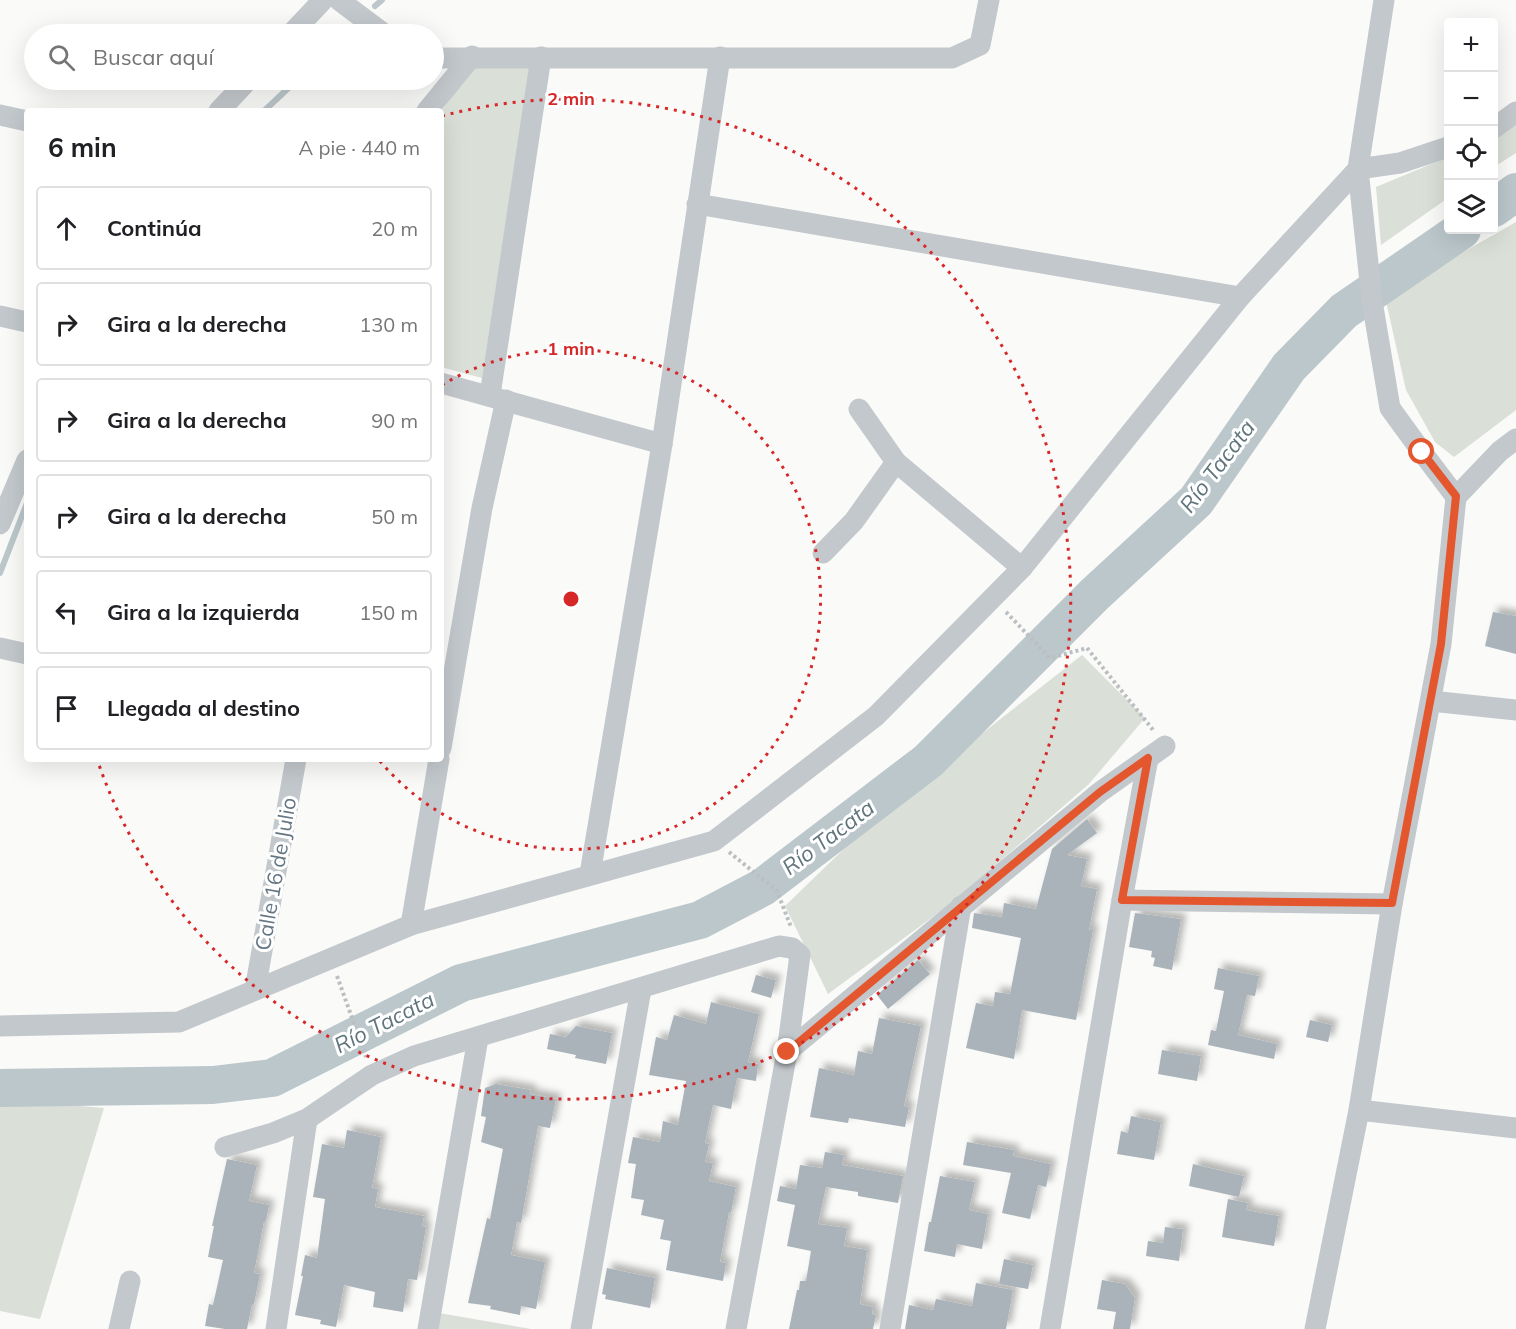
<!DOCTYPE html>
<html lang="es">
<meta charset="utf-8">
<style>
:root{--surface:#fff;--page:#f2f2f2;--text:#202124;--muted:#757577;--line:#e0e0e0}
body{margin:0;font-family:Mulish,sans-serif;background:var(--page);color:var(--text)}
.controls{position:absolute;right:18px;top:18px;display:grid;overflow:hidden;border-radius:6px;box-shadow:0 6px 24px #0002}
.controls button{width:54px;height:54px;display:grid;place-items:center;padding:0;border:0;border-bottom:2px solid var(--line);background:var(--surface);color:var(--text);font:30px sans-serif}
.stop{position:absolute;width:18px;height:18px;margin:-14px;border:4px solid #e4572e;border-radius:50%;background:#fff}
.stop.end{background:#e4572e;border-color:#fff;box-shadow:0 2px 6px #0008}
.list{margin:0;padding:0;list-style:none}
h2{display:flex;justify-content:space-between;align-items:center;height:78px;margin:0;padding:0 24px;font-size:26px}
h2 small{font-size:20px;font-weight:400;color:var(--muted)}
.list li{display:grid;grid-template-columns:39px 1fr auto;gap:18px;align-items:center;box-sizing:border-box;height:84px;margin:0 12px 12px;padding:0 12px;border:2px solid var(--line);border-radius:6px}
.list b{display:block;font-size:22px;white-space:nowrap}
.list em{font-size:20px;font-style:normal;color:var(--muted)}
.icon{flex:none;width:33px;height:33px;fill:none;stroke:currentColor;stroke-width:2;stroke-linecap:round;stroke-linejoin:round}
.map{position:relative;flex:none;width:1516px;height:1329px;overflow:hidden}
.search{position:absolute;background:var(--surface);box-shadow:0 6px 24px #0002;left:24px;top:24px;width:420px;height:66px;display:flex;align-items:center;gap:15px;box-sizing:border-box;padding:0 21px;border-radius:33px;color:var(--muted);font-size:22px}
.panel{position:absolute;background:var(--surface);box-shadow:0 6px 24px #0002;left:24px;top:108px;width:420px;height:654px;border-radius:6px}
.map>svg:first-child{display:block}
.green{fill:#dadfd7}
.lines{fill:none;stroke-linecap:round;stroke-linejoin:round}
.stream{stroke:#bbc7cb;stroke-width:6}
.river{stroke:#bbc7cb;stroke-width:38}
.building{fill:#aab3b9;filter:url(#shadow)}
.path{stroke:#bbbfc2;stroke-width:4;stroke-dasharray:3 3;stroke-linecap:butt}
.minor{stroke:#c3c8cc;stroke-width:21}
.route{stroke:#e4572e;stroke-width:8}
.ring{fill:none;stroke:#d62828;stroke-width:3;stroke-dasharray:3 6}
.labels{text-anchor:middle;stroke-width:6;stroke-linejoin:round;paint-order:stroke}
.street-label{font-size:21px;fill:#657683;stroke:#fff}
.water-label{font-size:22px;font-style:italic;fill:#60757c;stroke:#fff}
.centre{fill:#d62828;stroke:#fff;stroke-width:3}
.ring-label{font-size:18px;text-anchor:middle;font-weight:bold;fill:#d62828;stroke:#fff;stroke-width:6;stroke-linejoin:round;paint-order:stroke}
</style>
<div class="map">
<svg width="1516" height="1329" viewBox="0 0 1516 1329">
<defs>
<filter id="shadow"><feDropShadow dx="5.5" dy="-5.5" stdDeviation="3" flood-color="#0004"/></filter>
</defs>
<rect width="100%" height="100%" fill="#fafaf8"/>
<g class="green">
<polygon points="473,65 530,65 482,378 441,367 441,112"/>
<polygon points="1516,121 1516,153 1494,167 1494,137"/>
<polygon points="1448,157 1448,198 1381,245 1376,187"/>
<polygon points="1516,222 1516,410 1454,457 1435,442 1406,390 1385,297"/>
<polygon points="1082,655 1145,718 1089,784 953,902 828,994 785,906 882,812"/>
<polygon points="0,1099 104,1108 40,1319 0,1311"/>
<polygon points="439,1313 531,1329 437,1329"/>
</g>
<g class="lines">
<g class="stream">
<polyline points="375,6 382,0"/>
<polyline points="345,34 350,30"/>
<polyline points="264,111 297,80"/>
<polyline points="0,573 27,503"/>
</g>
<g class="river">
<polyline points="1494,208 1516,192"/>
<polyline points="0,1088 213,1085 272,1078 461,983 700,920 763,887 928,761 1095,594 1196,501 1289,367 1344,311 1462,230"/>
</g>
</g>
<g class="building">
<polygon points="1493,612 1516,616 1516,654 1485,646"/>
<polygon points="1087,819 1097,833 1067,855 1087,859 1081,886 1097,889 1089,930 1093,930 1076,1020 1022,1010 1014,1059 966,1048 976,1003 993,1006 995,992 1010,994 1021,938 972,928 974,913 1002,917 1004,903 1036,909 1052,849"/>
<polygon points="1135,913 1181,919 1172,970 1153,966 1155,958 1151,957 1152,951 1129,947"/>
<polygon points="918,960 930,974 888,1009 877,995"/>
<polygon points="1218,968 1259,976 1255,996 1247,995 1238,1035 1277,1044 1274,1059 1208,1045 1211,1030 1216,1031 1224,991 1214,989"/>
<polygon points="756,975 776,980 771,998 751,992"/>
<polygon points="711,1002 759,1014 748,1062 758,1064 756,1081 737,1078 731,1109 713,1105 705,1143 709,1144 705,1162 713,1163 709,1181 736,1187 731,1213 729,1212 720,1262 726,1263 723,1281 666,1270 671,1241 660,1239 664,1220 641,1215 644,1200 631,1198 636,1164 628,1163 633,1137 660,1142 663,1121 678,1125 686,1081 649,1075 656,1037 667,1040 674,1015 706,1024"/>
<polygon points="879,1018 921,1026 904,1106 909,1107 905,1127 849,1118 848,1123 810,1117 819,1068 854,1075 858,1051 872,1054"/>
<polygon points="1310,1020 1332,1025 1328,1042 1306,1037"/>
<polygon points="576,1026 612,1033 606,1064 575,1058 576,1055 547,1049 550,1034 566,1037"/>
<polygon points="1162,1050 1201,1056 1197,1081 1158,1074"/>
<polygon points="496,1084 531,1090 530,1094 556,1099 550,1128 538,1126 521,1223 517,1222 511,1255 545,1262 536,1309 521,1306 520,1315 490,1309 491,1306 468,1303 487,1218 490,1219 503,1149 481,1142 486,1117 481,1116 485,1088"/>
<polygon points="1131,1116 1161,1122 1154,1160 1117,1154 1121,1131 1128,1133"/>
<polygon points="347,1130 381,1137 372,1188 378,1189 375,1207 424,1216 422,1226 426,1227 417,1280 408,1279 403,1312 373,1307 375,1292 344,1285 336,1327 320,1324 321,1320 295,1315 303,1276 301,1276 305,1255 317,1258 325,1199 313,1197 322,1144 344,1148"/>
<polygon points="967,1142 1014,1150 1013,1156 1051,1164 1046,1187 1038,1185 1030,1219 1002,1213 1011,1173 963,1165"/>
<polygon points="825,1152 844,1155 842,1165 903,1176 898,1203 858,1196 858,1192 826,1187 818,1224 847,1228 844,1246 867,1250 860,1304 873,1307 872,1314 876,1315 873,1329 789,1329 797,1290 799,1290 800,1281 806,1281 811,1251 787,1246 795,1205 777,1201 780,1186 796,1189 800,1165 822,1168"/>
<polygon points="227,1159 257,1165 249,1201 269,1205 266,1221 264,1221 254,1273 260,1274 254,1304 252,1304 247,1329 225,1329 205,1326 209,1304 213,1305 223,1260 208,1257 214,1226 212,1226"/>
<polygon points="1193,1164 1244,1176 1239,1197 1189,1186"/>
<polygon points="940,1176 975,1182 969,1210 988,1214 982,1249 957,1244 955,1257 924,1251 929,1222 931,1222"/>
<polygon points="1228,1199 1248,1203 1246,1210 1279,1216 1274,1246 1222,1237"/>
<polygon points="1165,1227 1183,1229 1179,1261 1146,1256 1148,1241 1163,1243"/>
<polygon points="1004,1259 1033,1265 1028,1289 999,1284"/>
<polygon points="607,1268 655,1278 650,1308 605,1299 606,1295 602,1294"/>
<polygon points="1102,1280 1125,1284 1135,1298 1130,1329 1113,1329 1116,1312 1097,1309"/>
<polygon points="976,1283 1013,1290 1006,1329 905,1329 909,1305 933,1310 936,1299 972,1306"/>
</g>
<g class="lines">
<g class="path">
<polyline points="1006,612 1050,658 1087,648 1154,731"/>
<polyline points="729,852 777,891 791,927"/>
<polyline points="337,976 366,1057"/>
</g>
<g class="minor">
<polyline points="339,0 384,34"/>
<polyline points="291,34 323,0"/>
<polyline points="434,58 952,58 980,45 989,0"/>
<polyline points="219,111 248,80"/>
<polyline points="427,111 472,56"/>
<polyline points="0,115 27,121"/>
<polyline points="1494,128 1516,112"/>
<polyline points="697,204 1240,297"/>
<polyline points="0,316 27,322"/>
<polyline points="441,383 662,444"/>
<polyline points="490,395 541,57"/>
<polyline points="859,409 896,462 1022,568"/>
<polyline points="1456,497 1500,451 1516,439"/>
<polyline points="0,524 27,460"/>
<polyline points="823,553 854,521 896,462"/>
<polyline points="0,648 27,654"/>
<polyline points="1431,701 1516,710"/>
<polyline points="441,748 482,508 506,400"/>
<polyline points="590,874 662,444 720,57"/>
<polyline points="1122,900 1392,904"/>
<polyline points="411,925 439,759"/>
<polyline points="255,990 296,759"/>
<polyline points="0,1026 179,1022 411,925 714,841 876,716 1022,568 1240,297 1358,169 1400,163 1448,147"/>
<polyline points="787,1052 1100,792 1165,746"/>
<polyline points="1359,1110 1516,1128"/>
<polyline points="225,1147 273,1133 307,1119 372,1075 414,1056 779,946 792,948 800,955 787,1052 736,1329"/>
<polyline points="119,1329 130,1281"/>
<polyline points="276,1329 307,1119"/>
<polyline points="428,1329 478,1038"/>
<polyline points="581,1329 641,989"/>
<polyline points="890,1329 961,906"/>
<polyline points="1050,1329 1122,900 1148,758"/>
<polyline points="1315,1329 1359,1110 1392,904 1441,644 1456,497 1422,452 1390,408 1372,301 1358,169 1384,0"/>
</g>
</g>
<g class="lines">
<polyline class="route" points="787,1052 1100,792 1148,758 1122,900 1392,903 1441,644 1456,496 1422,452"/>
</g>
<g class="ring">
<path d="M442 385A250 250 0 1 1 379 760"/>
<path d="M442 116A500 500 0 1 1 98 762"/>
</g>
<g class="labels">
<g class="street-label">
<text transform="translate(276 874) rotate(-80)" y="7">Calle 16 de Julio</text>
</g>
<g class="water-label">
<text transform="translate(1217 466) rotate(-53)" y="8">Río Tacata</text>
<text transform="translate(828 837) rotate(-37)" y="8">Río Tacata</text>
<text transform="translate(384 1022) rotate(-27)" y="8">Río Tacata</text>
</g>
</g>
<circle cx="571" cy="599" r="9" class="centre"/>
<g class="ring-label">
<text x="571" y="105">2 min</text>
<text x="571" y="355">1 min</text>
</g>
</svg>
<div class="controls">
<button>+</button>
<button>−</button>
<button><svg class="icon" aria-label="locate" viewBox="0 0 24 24"><circle cx="12" cy="12" r="6"/><path d="M12 2v4M12 18v4M2 12h4M18 12h4"/></svg></button>
<button><svg class="icon" aria-label="layers" viewBox="0 0 24 24"><path d="M12 4l9 5-9 5-9-5zM3 14l9 5 9-5"/></svg></button>
</div>
<div class="stop" style="left:1422px;top:452px"></div>
<div class="stop end" style="left:787px;top:1052px"></div>
<div class="search"><svg class="icon" aria-label="search" viewBox="0 0 24 24"><circle cx="10" cy="10" r="6"/><path d="M15 15l6 6"/></svg>Buscar aquí</div>
<section class="panel">
<h2>6 min<small>A pie · 440 m</small></h2>
<ul class="list">
<li><svg class="icon" aria-label="ahead" viewBox="0 0 24 24"><path d="M12 20V5M6 11l6-6 6 6"/></svg><div><b>Continúa</b></div><em>20 m</em></li>
<li><svg class="icon" aria-label="right" viewBox="0 0 24 24"><path d="M7 20v-9h11M14 6l5 5-5 5"/></svg><div><b>Gira a la derecha</b></div><em>130 m</em></li>
<li><svg class="icon" aria-label="right" viewBox="0 0 24 24"><path d="M7 20v-9h11M14 6l5 5-5 5"/></svg><div><b>Gira a la derecha</b></div><em>90 m</em></li>
<li><svg class="icon" aria-label="right" viewBox="0 0 24 24"><path d="M7 20v-9h11M14 6l5 5-5 5"/></svg><div><b>Gira a la derecha</b></div><em>50 m</em></li>
<li><svg class="icon" aria-label="left" viewBox="0 0 24 24"><path d="M17 20v-9H6M10 6l-5 5 5 5"/></svg><div><b>Gira a la izquierda</b></div><em>150 m</em></li>
<li><svg class="icon" aria-label="arrive" viewBox="0 0 24 24"><path d="M6 21V4h12l-3 4 3 4H6"/></svg><div><b>Llegada al destino</b></div></li>
</ul>
</section>
</div>
